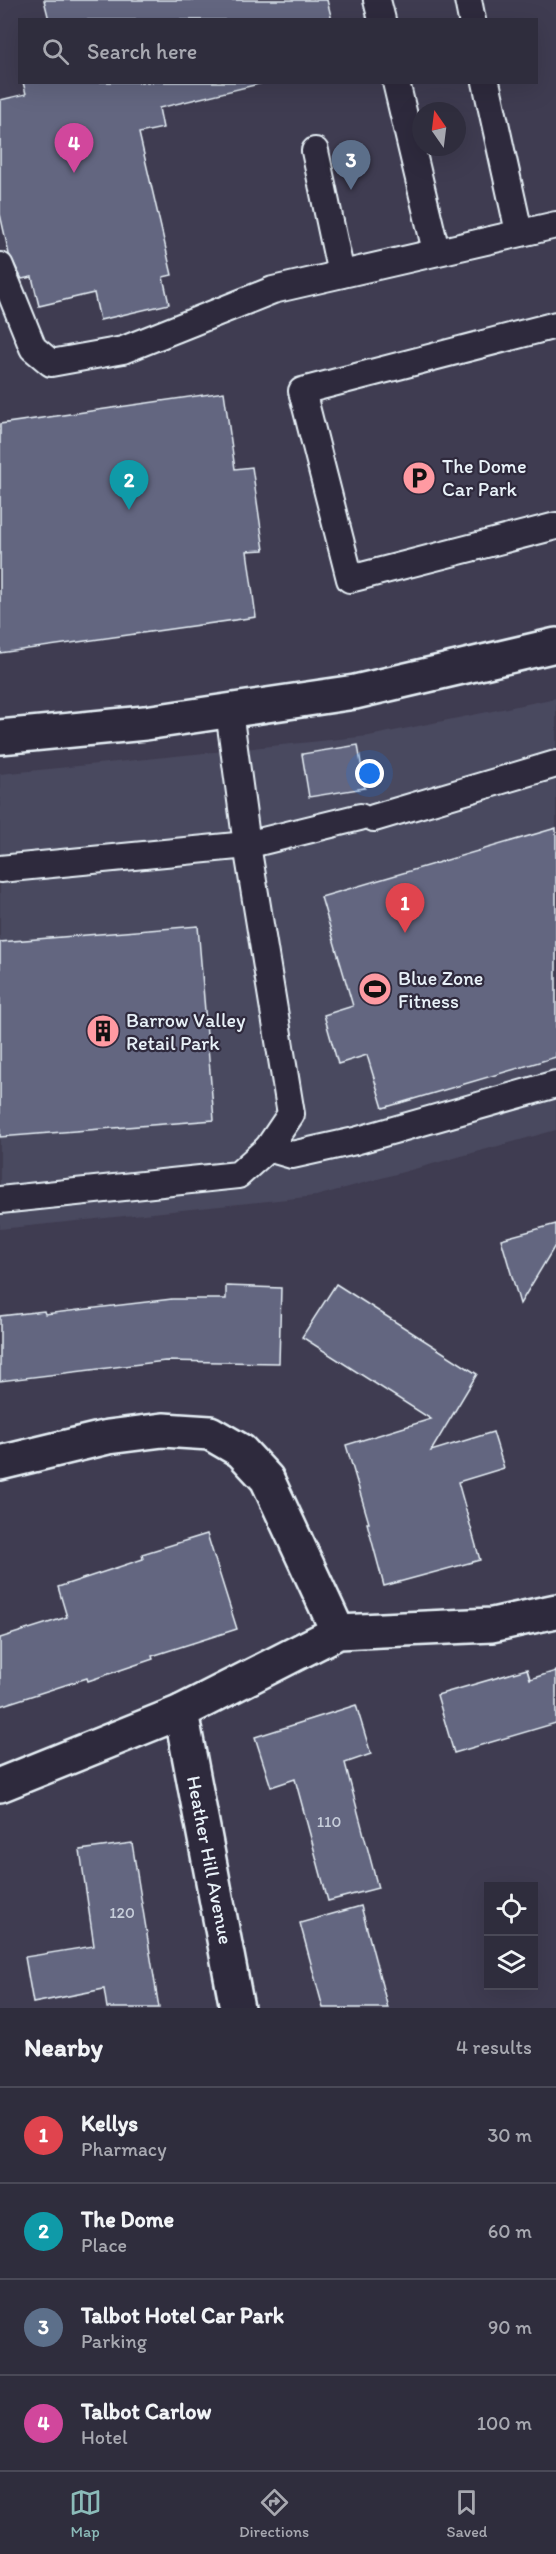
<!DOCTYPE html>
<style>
:root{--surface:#2f2d3d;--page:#373544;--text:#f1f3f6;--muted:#a7a8b0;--line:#4a4957;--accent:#8bbbb9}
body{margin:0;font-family:Itim,sans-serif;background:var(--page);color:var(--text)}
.controls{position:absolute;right:18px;bottom:18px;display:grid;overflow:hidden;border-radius:0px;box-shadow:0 6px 24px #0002}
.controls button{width:54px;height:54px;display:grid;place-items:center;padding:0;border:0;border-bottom:2px solid var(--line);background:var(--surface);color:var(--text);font:30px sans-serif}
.compass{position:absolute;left:412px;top:102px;width:54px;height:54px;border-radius:50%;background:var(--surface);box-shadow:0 6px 24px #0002;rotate:346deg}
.you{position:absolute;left:370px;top:774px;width:21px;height:21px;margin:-15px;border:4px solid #fff;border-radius:50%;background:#1a73e8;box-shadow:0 0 0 9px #1a73e833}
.badge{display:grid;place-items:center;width:39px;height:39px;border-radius:50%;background:var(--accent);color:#fff;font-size:20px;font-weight:700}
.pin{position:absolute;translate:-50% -50px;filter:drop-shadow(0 2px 3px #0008)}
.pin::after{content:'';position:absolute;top:32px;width:21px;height:18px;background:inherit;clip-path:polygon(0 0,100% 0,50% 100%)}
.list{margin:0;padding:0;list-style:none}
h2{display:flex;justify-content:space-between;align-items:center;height:78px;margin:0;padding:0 24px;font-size:26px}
h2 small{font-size:20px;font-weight:400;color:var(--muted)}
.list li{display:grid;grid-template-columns:39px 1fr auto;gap:18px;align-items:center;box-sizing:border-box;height:96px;padding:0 24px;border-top:2px solid var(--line)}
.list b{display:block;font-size:22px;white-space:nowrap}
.list p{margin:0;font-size:20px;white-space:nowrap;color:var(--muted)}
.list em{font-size:20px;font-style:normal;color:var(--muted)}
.icon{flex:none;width:33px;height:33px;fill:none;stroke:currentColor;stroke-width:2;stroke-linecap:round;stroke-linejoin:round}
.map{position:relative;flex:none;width:556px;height:2008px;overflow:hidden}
.search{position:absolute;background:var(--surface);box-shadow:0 6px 24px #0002;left:18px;right:18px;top:18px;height:66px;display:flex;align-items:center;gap:15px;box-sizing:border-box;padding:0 21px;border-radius:0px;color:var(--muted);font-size:22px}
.sheet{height:462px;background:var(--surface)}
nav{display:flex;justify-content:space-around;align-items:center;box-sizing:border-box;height:84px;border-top:2px solid var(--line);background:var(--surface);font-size:16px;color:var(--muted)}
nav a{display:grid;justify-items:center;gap:3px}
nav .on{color:var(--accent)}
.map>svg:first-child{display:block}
.built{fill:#4a495f}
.building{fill:#636680;stroke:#e8f1f8;stroke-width:1.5}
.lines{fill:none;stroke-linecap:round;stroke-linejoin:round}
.service-casing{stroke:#e8f1f8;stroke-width:30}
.minor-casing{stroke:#e8f1f8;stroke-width:38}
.service{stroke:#2f2a3d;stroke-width:26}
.minor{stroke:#2f2a3d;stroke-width:33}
.labels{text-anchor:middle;stroke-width:4.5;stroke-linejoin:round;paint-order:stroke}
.number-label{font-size:16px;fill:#c7ceda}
.poi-label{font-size:20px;fill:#e8f1f8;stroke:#2f2a3d;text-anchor:start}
.street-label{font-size:20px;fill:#e8f1f8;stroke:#2f2a3d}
</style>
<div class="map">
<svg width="556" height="2008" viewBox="0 0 556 2008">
<rect width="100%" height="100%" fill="#3f3c51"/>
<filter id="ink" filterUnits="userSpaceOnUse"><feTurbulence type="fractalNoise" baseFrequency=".0167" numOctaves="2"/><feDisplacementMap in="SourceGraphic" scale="12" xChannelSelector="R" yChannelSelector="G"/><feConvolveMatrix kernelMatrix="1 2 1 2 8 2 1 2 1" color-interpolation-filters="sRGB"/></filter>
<g filter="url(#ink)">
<polygon class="built" points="556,698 556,1130 316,1196 0,1229 0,774 369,736"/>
<g class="building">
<polygon points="44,0 327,0 332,20 49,20"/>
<polygon points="23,82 267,82 159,108 163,128 139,133 172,275 163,277 169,304 100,320 94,293 39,306 32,277 22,279 9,254 0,214 0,100 26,94"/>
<polygon points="224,392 235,469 252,467 264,550 247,551 256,617 0,653 0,424"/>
<polygon points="358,745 365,788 309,797 302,754"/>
<polygon points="556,828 556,1057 383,1108 367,1055 338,1064 324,1015 353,1006 321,897"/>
<polygon points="198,926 214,1120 0,1137 0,942"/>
<polygon points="556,1224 556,1244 520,1304 501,1239"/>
<polygon points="336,1284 477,1374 431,1451 493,1432 504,1468 458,1482 480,1560 384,1586 367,1523 369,1523 346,1445 431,1419 302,1337"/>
<polygon points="226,1286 281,1288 279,1363 165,1361 0,1381 0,1316 44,1311 45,1314 172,1299 226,1299"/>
<polygon points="207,1534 237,1629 152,1656 153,1659 88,1681 87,1678 0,1706 0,1638 67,1617 58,1587 143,1559 142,1554"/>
<polygon points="527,1669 530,1679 556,1671 556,1723 454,1753 437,1695"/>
<polygon points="356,1705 371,1754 345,1763 378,1888 328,1901 295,1779 271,1787 255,1737"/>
<polygon points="132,1843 159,2008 107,2008 104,1989 33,2003 25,1957 94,1946 80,1850"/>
<polygon points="361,1906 388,2008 323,2008 300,1923"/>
</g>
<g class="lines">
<defs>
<g id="service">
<polyline points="377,0 382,20"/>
<polyline points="468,0 472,20"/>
<polyline points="396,82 436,251"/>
<polyline points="486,82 519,232"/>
<polyline points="315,151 341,274"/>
<polyline points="0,266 33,348 51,363 123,350 273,290 556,225"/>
<polyline points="556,325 302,391 350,579 556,526"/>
<polyline points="229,711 247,845 360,817"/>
<polyline points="374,818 556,764"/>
<polyline points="0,869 247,845 291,1114 268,1148 238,1175 0,1200"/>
<polyline points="268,1148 292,1155 355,1141 556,1084"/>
</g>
<g id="minor">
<polyline points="0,737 145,723 355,692 556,645"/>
<polyline points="0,1463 108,1437 163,1430 210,1433 241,1451 267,1479 338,1632"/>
<polyline points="181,1712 237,2008"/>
<polyline points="0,1785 181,1712 338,1632 492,1625 556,1611"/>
</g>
</defs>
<use href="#service" class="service-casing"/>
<use href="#minor" class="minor-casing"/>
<use href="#service" class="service"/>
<use href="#minor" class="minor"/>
</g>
</g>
<defs>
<symbol id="parking-disc" viewBox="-11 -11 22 22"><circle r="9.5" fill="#ff9aa2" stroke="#2f2a3d"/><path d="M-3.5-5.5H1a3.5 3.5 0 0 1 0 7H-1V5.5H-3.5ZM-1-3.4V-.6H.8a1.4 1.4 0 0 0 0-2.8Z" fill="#111"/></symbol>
<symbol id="stadium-disc" viewBox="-11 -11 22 22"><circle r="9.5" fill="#ff9aa2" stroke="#2f2a3d"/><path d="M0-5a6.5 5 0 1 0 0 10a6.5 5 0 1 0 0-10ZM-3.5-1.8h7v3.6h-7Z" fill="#111"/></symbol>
<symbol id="building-disc" viewBox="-11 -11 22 22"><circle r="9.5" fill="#ff9aa2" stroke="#2f2a3d"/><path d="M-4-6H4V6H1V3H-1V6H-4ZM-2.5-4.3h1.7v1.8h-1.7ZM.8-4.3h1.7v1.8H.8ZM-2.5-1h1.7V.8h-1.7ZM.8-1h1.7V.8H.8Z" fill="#111"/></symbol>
</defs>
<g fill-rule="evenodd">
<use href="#parking-disc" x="400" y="459" width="38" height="38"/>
<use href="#stadium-disc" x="356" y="970" width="38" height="38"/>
<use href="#building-disc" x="84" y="1012" width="38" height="38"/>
</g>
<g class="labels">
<g class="number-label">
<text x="329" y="1827">110</text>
<text x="122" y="1918">120</text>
</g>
<g class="poi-label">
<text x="442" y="473">The Dome<tspan x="442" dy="23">Car Park</tspan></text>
<text x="398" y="985">Blue Zone<tspan x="398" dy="23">Fitness</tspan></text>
<text x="126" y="1027">Barrow Valley<tspan x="126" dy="23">Retail Park</tspan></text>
</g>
<g class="street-label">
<text transform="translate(210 1860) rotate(79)" y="7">Heather Hill Avenue</text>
</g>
</g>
</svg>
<div class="controls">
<button><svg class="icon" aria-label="locate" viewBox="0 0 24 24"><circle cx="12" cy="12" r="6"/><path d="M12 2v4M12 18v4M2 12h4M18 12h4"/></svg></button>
<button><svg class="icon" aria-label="layers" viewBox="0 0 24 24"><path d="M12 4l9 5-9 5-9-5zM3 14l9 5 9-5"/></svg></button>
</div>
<svg class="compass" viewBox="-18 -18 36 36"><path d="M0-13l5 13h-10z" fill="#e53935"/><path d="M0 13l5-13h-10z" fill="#a7a8b0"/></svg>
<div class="you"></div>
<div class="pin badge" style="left:405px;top:933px;background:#e0444e">1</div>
<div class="pin badge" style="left:129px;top:510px;background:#0f9aa8">2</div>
<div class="pin badge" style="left:351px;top:190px;background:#5c6f8a">3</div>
<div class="pin badge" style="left:74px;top:173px;background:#d1479c">4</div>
<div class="search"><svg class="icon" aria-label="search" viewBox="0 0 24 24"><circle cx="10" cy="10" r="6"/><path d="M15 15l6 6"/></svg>Search here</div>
</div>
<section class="sheet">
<h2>Nearby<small>4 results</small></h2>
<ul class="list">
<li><span class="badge" style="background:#e0444e">1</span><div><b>Kellys</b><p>Pharmacy</p></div><em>30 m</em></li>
<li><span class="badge" style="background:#0f9aa8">2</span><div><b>The Dome</b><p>Place</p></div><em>60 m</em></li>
<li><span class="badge" style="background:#5c6f8a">3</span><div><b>Talbot Hotel Car Park</b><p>Parking</p></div><em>90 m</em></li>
<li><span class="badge" style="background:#d1479c">4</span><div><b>Talbot Carlow</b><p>Hotel</p></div><em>100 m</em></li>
</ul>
</section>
<nav>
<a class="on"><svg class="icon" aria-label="map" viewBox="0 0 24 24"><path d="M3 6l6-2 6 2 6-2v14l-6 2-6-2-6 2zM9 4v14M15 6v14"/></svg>Map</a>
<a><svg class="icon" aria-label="directions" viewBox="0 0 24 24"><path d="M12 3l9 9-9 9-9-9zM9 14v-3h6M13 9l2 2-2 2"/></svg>Directions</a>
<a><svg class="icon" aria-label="saved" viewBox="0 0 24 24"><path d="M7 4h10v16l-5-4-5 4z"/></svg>Saved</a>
</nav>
